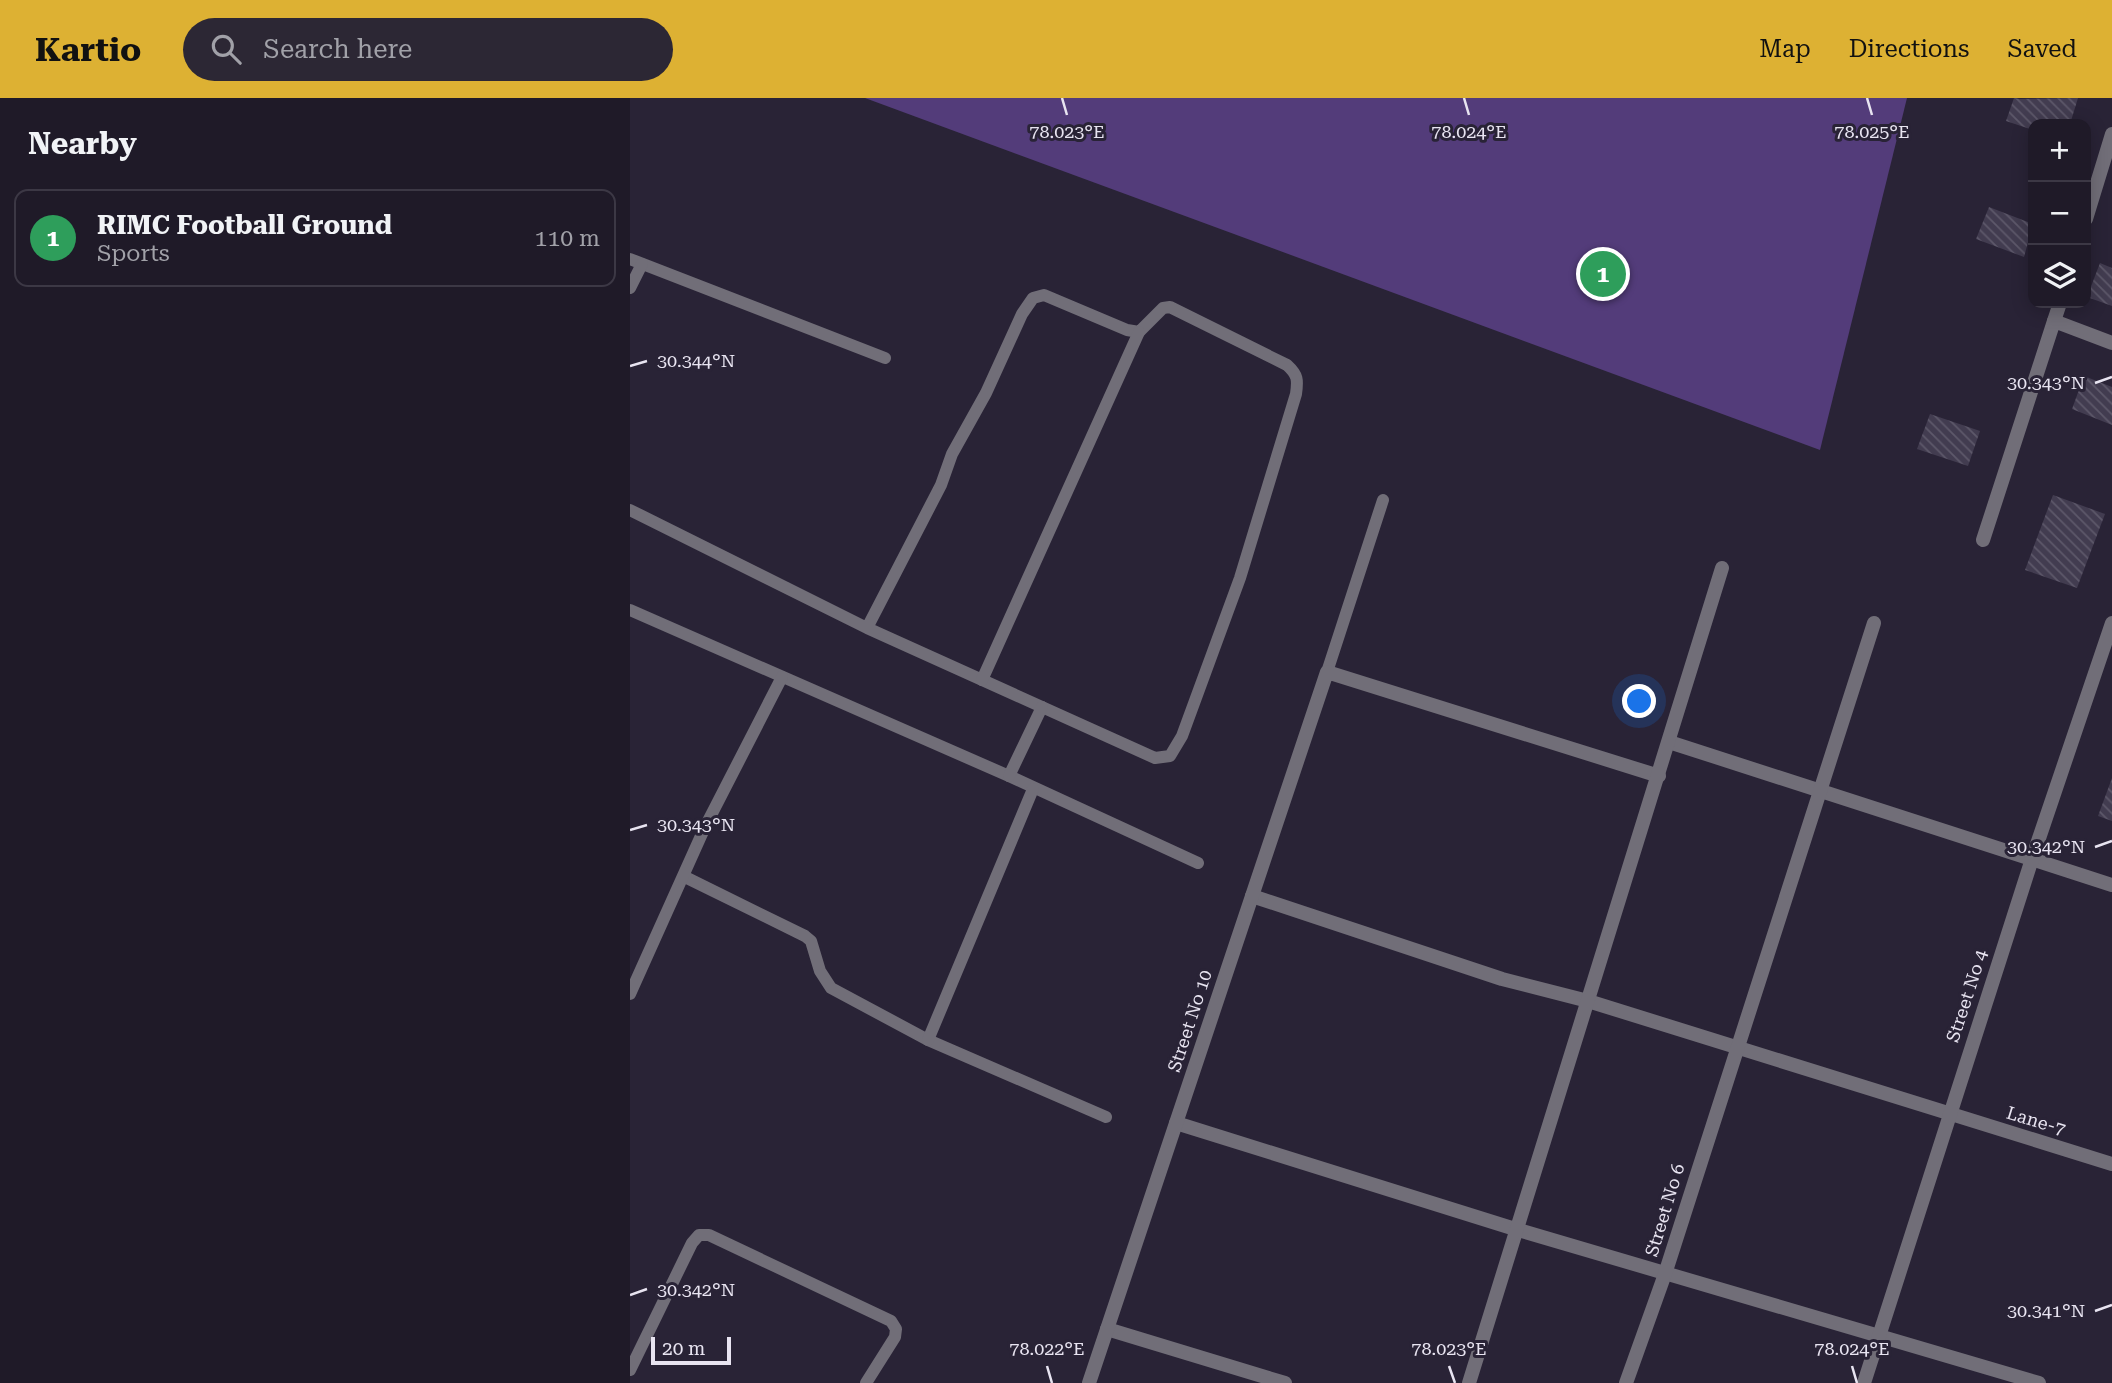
<!DOCTYPE html>
<meta charset="utf-8">
<style>
:root{--surface:#1f1a28;--page:#2c2734;--text:#f1f3f6;--muted:#a1a1a8;--line:#3c3845;--accent:#ddb133}
body{margin:0;font-family:"Roboto Serif",serif;background:var(--page);color:var(--text)}
.controls{position:absolute;right:21px;top:21px;display:grid;overflow:hidden;border-radius:14px;box-shadow:0 4px 18px #0003}
.controls button{width:63px;height:63px;display:grid;place-items:center;padding:0;border:0;border-bottom:2px solid var(--line);background:var(--surface);color:var(--text);font:35px sans-serif}
.scale{position:absolute;left:21px;bottom:18px;width:80px;box-sizing:border-box;padding-left:7px;border:4px solid #e8e4f1;border-top:0;font-size:19px;line-height:24px;white-space:nowrap;color:#e8e4f1;-webkit-text-stroke:5px #292336;paint-order:stroke}
.you{position:absolute;left:1010px;top:604px;width:24px;height:24px;margin:-18px;border:5px solid #fff;border-radius:50%;background:#1a73e8;box-shadow:0 0 0 10px #1a73e833}
.badge{display:grid;place-items:center;width:46px;height:46px;border-radius:50%;background:var(--accent);color:#fff;font-size:23px;font-weight:700}
.pin{position:absolute;translate:-50% -50%;border:4px solid #fff;box-shadow:0 2px 7px #0006}
.list{margin:0;padding:0;list-style:none}
h2{display:flex;justify-content:space-between;align-items:center;height:91px;margin:0;padding:0 28px;font-size:30px}
h2 small{font-size:23px;font-weight:400;color:var(--muted)}
.list li{display:grid;grid-template-columns:46px 1fr auto;gap:21px;align-items:center;box-sizing:border-box;height:98px;margin:0 14px 14px;padding:0 14px;border:2px solid var(--line);border-radius:14px}
.list b{display:block;font-size:26px;white-space:nowrap}
.list p{margin:0;font-size:23px;white-space:nowrap;color:var(--muted)}
.list em{font-size:23px;font-style:normal;color:var(--muted)}
.icon{flex:none;width:38px;height:38px;fill:none;stroke:currentColor;stroke-width:2;stroke-linecap:round;stroke-linejoin:round}
.map{position:relative;flex:none;width:1482px;height:1285px;overflow:hidden}
header{display:flex;align-items:center;gap:42px;box-sizing:border-box;height:98px;padding:0 35px;background:var(--accent);color:#111}
header strong{font-size:33px}
nav{display:flex;gap:38px;margin-inline-start:auto;font-size:24px}
.search{width:490px;height:63px;background:var(--page);display:flex;align-items:center;gap:18px;box-sizing:border-box;padding:0 24px;border-radius:38px;color:var(--muted);font-size:26px}
main{display:flex}
aside{flex:1;background:var(--surface)}
.map>svg:first-child{display:block}
.pitch{fill:#533c7a}
.building{fill:url(#building-back-hatch)}
.lines{fill:none;stroke-linecap:round;stroke-linejoin:round}
.lane{stroke:#716e78;stroke-width:12}
.street{stroke:#716e78;stroke-width:14}
.ticks{fill:none;stroke:#e8e4f1;stroke-width:2.5}
.labels{text-anchor:middle;stroke-width:6;stroke-linejoin:round;paint-order:stroke}
.street-label{font-size:18px;fill:#e8e4f1;stroke:#292336}
.ticks-label{font-size:18px;text-anchor:middle;fill:#e8e4f1;stroke:#292336;stroke-width:6;stroke-linejoin:round;paint-order:stroke}
</style>
<header>
<strong>Kartio</strong>
<div class="search"><svg class="icon" aria-label="search" viewBox="0 0 24 24"><circle cx="10" cy="10" r="6"/><path d="M15 15l6 6"/></svg>Search here</div>
<nav><a>Map</a><a>Directions</a><a>Saved</a></nav>
</header>
<main>
<aside>
<h2>Nearby<small></small></h2>
<ul class="list">
<li><span class="badge" style="background:#2e9e5b">1</span><div><b>RIMC Football Ground</b><p>Sports</p></div><em>110 m</em></li>
</ul>
</aside>
<div class="map">
<svg width="1482" height="1285" viewBox="0 0 1482 1285">
<defs>
<pattern id="building-back-hatch" width="6" height="6" patternUnits="userSpaceOnUse" patternTransform="scale(1.75)"><rect width="6" height="6" fill="#423c50"/><path d="M-1 5l2 2M0 0l6 6M5-1l2 2" fill="none" stroke="#5d586a"/></pattern>
</defs>
<rect width="100%" height="100%" fill="#292336"/>
<polygon class="pitch" points="235,0 1277,0 1190,352"/>
<g class="building">
<polygon points="1384,0 1390,1 1448,0 1440,26 1403,26 1403,32 1376,23"/>
<polygon points="1359,109 1403,126 1394,159 1346,141"/>
<polygon points="1470,165 1482,170 1482,208 1457,199"/>
<polygon points="1454,278 1482,289 1482,327 1442,311"/>
<polygon points="1300,316 1350,333 1338,368 1287,351"/>
<polygon points="1423,397 1475,416 1447,490 1395,472"/>
<polygon points="1482,680 1482,723 1468,718"/>
</g>
<g class="lines">
<g class="lane">
<polyline points="0,161 255,260"/>
<polyline points="0,190 12,166"/>
<path d="M0 412 237 530 525 660 540 658 552 638 610 480 666 296C668 282 668 277 657 267L540 209 533 210 509 234 497 232 414 197 403 200 392 216 356 295 322 356 311 387 237 530"/>
<polyline points="0,512 379,678 568,765"/>
<polyline points="697,574 753,402"/>
<polyline points="352,582 509,234"/>
<polyline points="379,678 412,609"/>
<polyline points="55,779 175,838 181,843 190,873 201,890 298,942 476,1019"/>
<polyline points="0,896 75,729 152,579"/>
<polyline points="298,942 403,691"/>
<polyline points="0,1272 62,1145 69,1137 79,1137 261,1223 266,1231 265,1239 236,1285"/>
</g>
<g class="street">
<polyline points="1456,121 1482,36"/>
<polyline points="1424,223 1430,205"/>
<polyline points="1353,442 1424,223 1482,245"/>
<polyline points="1039,644 1482,787"/>
<polyline points="622,798 872,881 958,903 1482,1066"/>
<polyline points="546,1025 885,1131 1409,1285"/>
<polyline points="477,1231 655,1285"/>
<polyline points="459,1285 697,574 1029,678"/>
<polyline points="839,1285 1092,470"/>
<polyline points="996,1285 1035,1176 1244,525"/>
<polyline points="1234,1285 1402,761 1482,525"/>
</g>
</g>
<path class="ticks" d="M432 0 437 17M834 0 839 17M1237 0 1242 17M0 268 17 263M1465 285 1482 279M0 732 17 727M1465 749 1482 743M0 1197 17 1191M1465 1213 1482 1207M417 1268 422 1285M819 1268 825 1285M1222 1268 1227 1285"/>
<g class="labels">
<g class="street-label">
<text transform="translate(1337 898) rotate(-72)" y="6">Street No 4</text>
<text transform="translate(560 923) rotate(-72)" y="6">Street No 10</text>
<text transform="translate(1406 1023) rotate(17)" y="6">Lane-7</text>
<text transform="translate(1035 1112) rotate(-73)" y="6">Street No 6</text>
</g>
</g>
<g class="ticks-label">
<text x="437" y="40">78.023°E</text>
<text x="839" y="40">78.024°E</text>
<text x="1242" y="40">78.025°E</text>
<text x="66" y="269">30.344°N</text>
<text x="1416" y="291">30.343°N</text>
<text x="66" y="733">30.343°N</text>
<text x="1416" y="755">30.342°N</text>
<text x="66" y="1198">30.342°N</text>
<text x="1416" y="1219">30.341°N</text>
<text x="417" y="1257">78.022°E</text>
<text x="819" y="1257">78.023°E</text>
<text x="1222" y="1257">78.024°E</text>
</g>
</svg>
<div class="controls">
<button>+</button>
<button>−</button>
<button><svg class="icon" aria-label="layers" viewBox="0 0 24 24"><path d="M12 4l9 5-9 5-9-5zM3 14l9 5 9-5"/></svg></button>
</div>
<div class="scale">20 m</div>
<div class="you"></div>
<div class="pin badge" style="left:973px;top:176px;background:#2e9e5b">1</div>
</div>
</main>
